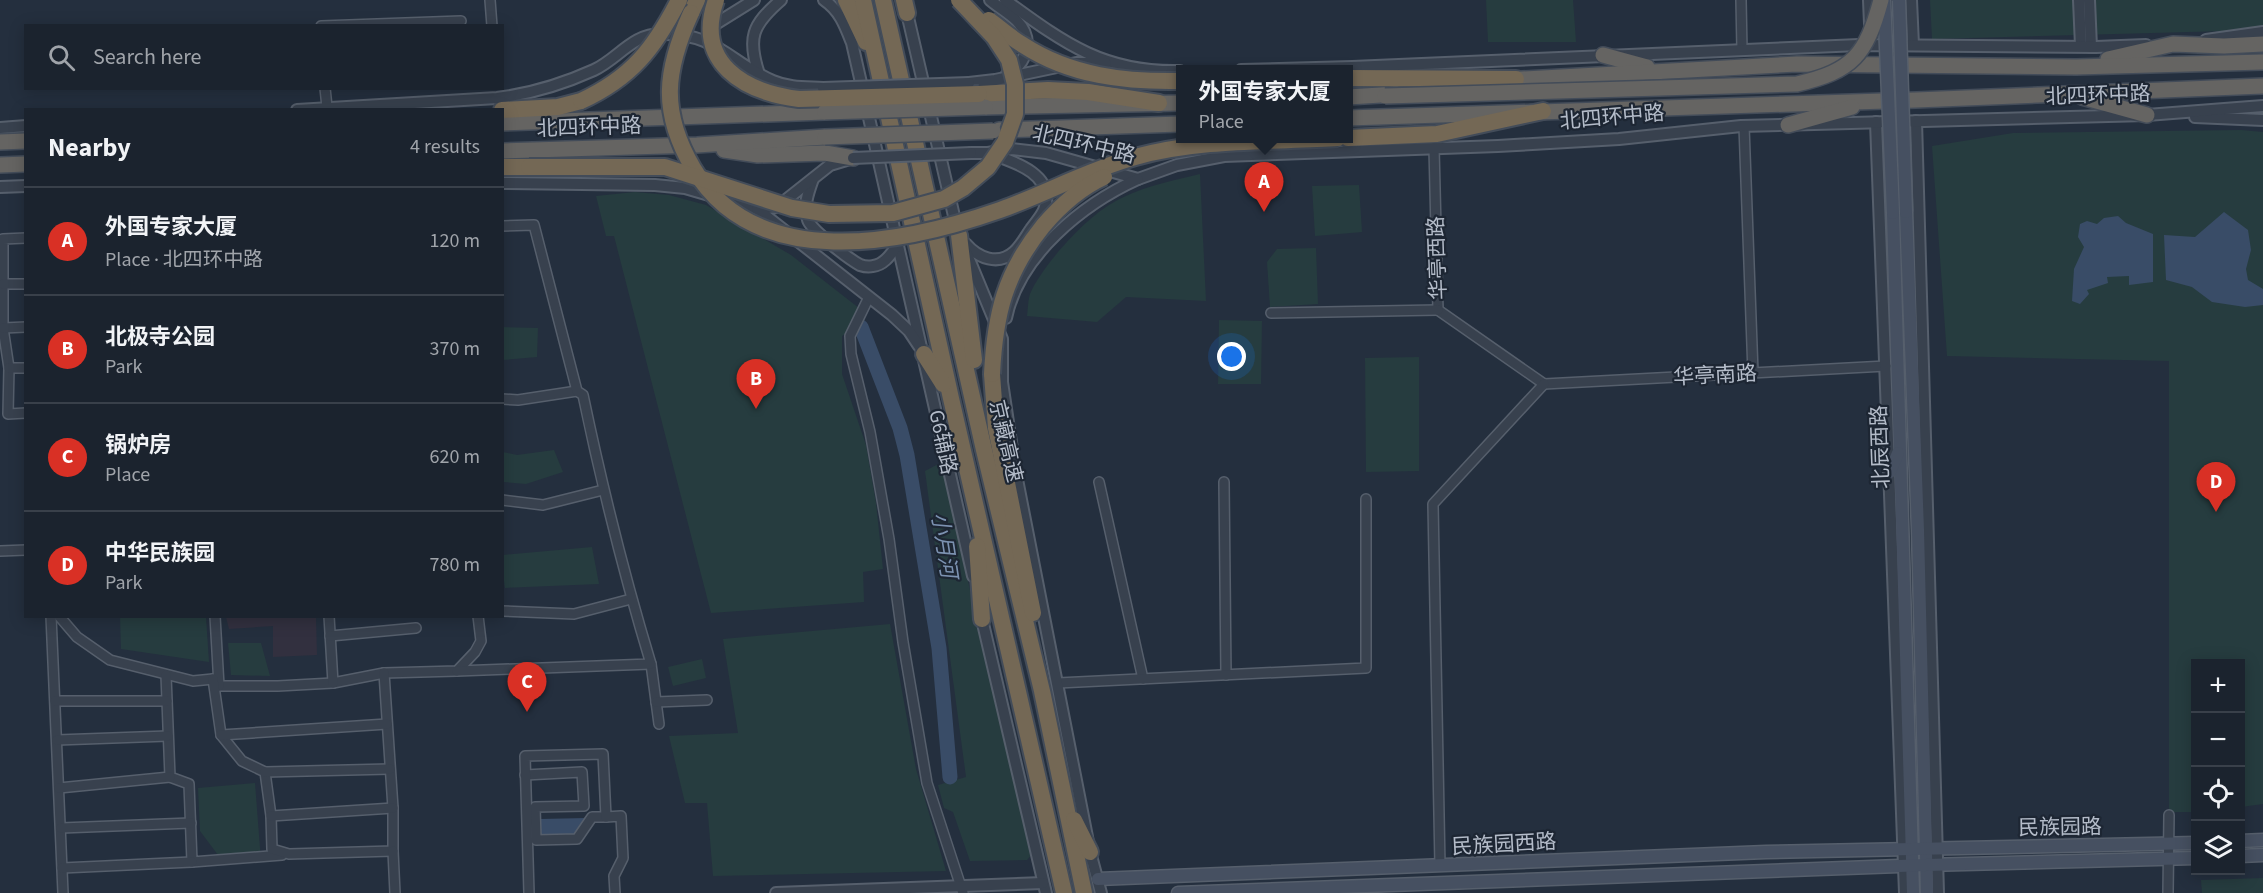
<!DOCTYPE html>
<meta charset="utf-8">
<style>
:root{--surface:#1b232e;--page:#282f3a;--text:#f1f3f6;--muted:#a0a4aa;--line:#39404a;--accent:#d93025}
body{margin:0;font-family:"Source Sans 3","Noto Sans SC",sans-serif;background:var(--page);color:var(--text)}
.controls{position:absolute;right:18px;bottom:18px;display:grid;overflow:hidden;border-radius:0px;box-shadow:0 3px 15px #0003}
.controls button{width:54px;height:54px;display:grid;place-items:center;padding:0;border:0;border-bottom:2px solid var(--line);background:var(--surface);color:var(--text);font:30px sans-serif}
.you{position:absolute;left:1232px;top:357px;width:21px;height:21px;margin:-15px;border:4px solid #fff;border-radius:50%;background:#1a73e8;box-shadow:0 0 0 9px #1a73e833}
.badge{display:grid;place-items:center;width:39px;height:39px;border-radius:50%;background:var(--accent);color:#fff;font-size:20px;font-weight:700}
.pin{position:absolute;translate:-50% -50px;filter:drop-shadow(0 2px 3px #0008)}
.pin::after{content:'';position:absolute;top:32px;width:21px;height:18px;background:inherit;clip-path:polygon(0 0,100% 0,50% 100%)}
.popup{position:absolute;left:1176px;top:65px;width:177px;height:78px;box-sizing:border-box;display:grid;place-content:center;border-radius:0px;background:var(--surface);filter:drop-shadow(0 2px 4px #0005);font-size:20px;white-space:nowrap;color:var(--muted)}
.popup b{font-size:22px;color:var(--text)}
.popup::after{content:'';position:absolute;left:50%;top:100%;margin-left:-12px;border:12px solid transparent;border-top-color:var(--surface)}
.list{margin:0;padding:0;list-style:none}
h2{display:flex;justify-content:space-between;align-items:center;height:78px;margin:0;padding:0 24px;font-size:26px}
h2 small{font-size:20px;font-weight:400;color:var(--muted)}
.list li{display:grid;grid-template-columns:39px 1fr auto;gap:18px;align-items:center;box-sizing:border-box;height:108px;padding:0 24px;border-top:2px solid var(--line)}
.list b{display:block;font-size:22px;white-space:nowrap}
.list p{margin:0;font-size:20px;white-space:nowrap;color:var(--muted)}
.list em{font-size:20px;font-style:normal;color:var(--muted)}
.icon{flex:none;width:33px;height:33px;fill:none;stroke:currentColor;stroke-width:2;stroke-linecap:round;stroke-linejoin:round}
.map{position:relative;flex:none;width:2263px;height:893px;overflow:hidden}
.search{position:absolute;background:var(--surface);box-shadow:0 3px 15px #0003;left:24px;top:24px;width:480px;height:66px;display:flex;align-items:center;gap:15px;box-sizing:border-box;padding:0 21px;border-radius:0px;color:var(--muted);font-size:22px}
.panel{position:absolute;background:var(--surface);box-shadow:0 3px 15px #0003;left:24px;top:108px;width:480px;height:510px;border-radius:0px}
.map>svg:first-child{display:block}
.medical{fill:#32303f}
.green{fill:#263c3f}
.water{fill:#394c67}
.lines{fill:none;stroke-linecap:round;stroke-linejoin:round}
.river{stroke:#394c67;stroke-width:15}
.minor-casing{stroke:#565f6c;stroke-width:12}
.tertiary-casing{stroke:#565f6c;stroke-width:14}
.secondary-casing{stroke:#565f6c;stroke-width:15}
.trunk-casing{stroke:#434c59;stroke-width:18}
.motorway-casing{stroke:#434c59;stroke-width:20}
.minor{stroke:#38414e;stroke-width:9}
.tertiary{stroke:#38414e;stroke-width:10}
.secondary{stroke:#465061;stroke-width:12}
.trunk{stroke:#656462;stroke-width:15}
.motorway{stroke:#746855;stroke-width:16}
.tertiary-bridge-casing{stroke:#565f6c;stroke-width:14;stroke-linecap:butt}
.secondary-bridge-casing{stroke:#565f6c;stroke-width:15;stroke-linecap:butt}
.trunk-bridge-casing{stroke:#434c59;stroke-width:18;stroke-linecap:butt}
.motorway-bridge-casing{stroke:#434c59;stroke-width:20;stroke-linecap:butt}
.tertiary-bridge{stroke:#38414e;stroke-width:10}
.secondary-bridge{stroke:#465061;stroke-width:12}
.trunk-bridge{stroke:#656462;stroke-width:15}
.motorway-bridge{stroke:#746855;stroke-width:16}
.labels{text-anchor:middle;stroke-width:4.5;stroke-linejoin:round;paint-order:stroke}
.street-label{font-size:21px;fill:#b4bcc9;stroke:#1d2633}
.water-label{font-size:22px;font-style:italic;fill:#7c92b1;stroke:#1d2633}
</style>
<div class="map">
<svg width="2263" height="893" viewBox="0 0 2263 893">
<rect width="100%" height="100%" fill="#242f3e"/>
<polygon class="medical" points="226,617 316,617 317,655 273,657 273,626 229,629"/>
<g class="green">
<polygon points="1486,0 1573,0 1576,42 1488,42"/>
<polygon points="1930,0 2263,0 2263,30 1932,39"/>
<polygon points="2241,130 2263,132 2263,804 2241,807 2240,664 2196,664 2195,812 2169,812 2169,361 1947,356 1932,146 2013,133"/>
<path d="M1200 174 1206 301 1126 297 1097 322 1027 316C1028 309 1028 300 1030 294 1042 266 1083 221 1109 205 1136 188 1170 181 1200 174Z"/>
<polygon points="1359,185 1362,232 1315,236 1312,186"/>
<polygon points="635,192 669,195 706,205 791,255 864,312 855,327 842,336 842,374 866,445 876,503 883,569 863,572 864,602 711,613 614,236 606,236 596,196"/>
<polygon points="1316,248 1318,304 1270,307 1267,262 1277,249"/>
<polygon points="1219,320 1262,321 1261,384 1218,384"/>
<polygon points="503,327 538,328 537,357 503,360"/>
<polygon points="1419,357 1419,471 1366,472 1365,358"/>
<polygon points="554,450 563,472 526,484 503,482 503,452 517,455"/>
<polygon points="942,462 982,645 1032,854 1027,860 970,861 953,812 944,808 938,785 966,777 925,471"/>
<polygon points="592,547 599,584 505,588 503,574 503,555"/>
<polygon points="120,617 206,617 209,662 121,649"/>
<polygon points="890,624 916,769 946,871 713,876 707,803 685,803 669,736 738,733 723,639"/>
<polygon points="228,643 261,643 270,676 231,675"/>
<polygon points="702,659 706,678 673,686 668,667"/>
<polygon points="255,783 261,861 224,863 200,831 198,788"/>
<polygon points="2263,878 2263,893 2202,893 2201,880"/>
</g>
<g class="water">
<polygon points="2224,212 2248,230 2251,250 2246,269 2248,280 2263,289 2263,305 2245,307 2212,302 2192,287 2166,280 2164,235 2195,237"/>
<polygon points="2118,216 2126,223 2153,234 2153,282 2129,285 2129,276 2107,277 2108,283 2087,290 2089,294 2080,304 2072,301 2074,269 2084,247 2078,237 2080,224 2087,221 2097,224 2104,218"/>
<polygon points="586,818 574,836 541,836 540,819"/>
</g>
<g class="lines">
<polyline class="river" points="861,327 900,428 907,455 939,648 950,777"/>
<defs>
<g id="minor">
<polyline points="490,0 492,26"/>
<polyline points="1741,0 1742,50"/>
<polyline points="321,26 461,21"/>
<polyline points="325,88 327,107"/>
<polyline points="1744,126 1753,373"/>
<polyline points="1434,148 1438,310"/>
<polyline points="26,238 3,239 3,328 9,368 8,414 26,413"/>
<polyline points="3,284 26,284"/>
<polyline points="869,297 850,336 851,354 870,432 889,539 903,642 927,783 963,893"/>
<polyline points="1438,310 1544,384"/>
<polyline points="1271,313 1438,310"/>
<polyline points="3,328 26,327"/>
<polyline points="9,368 26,368"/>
<polyline points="1544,384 1886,366"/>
<polyline points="502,399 518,400 577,391"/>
<polyline points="1099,482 1143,679"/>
<polyline points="1224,482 1226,675"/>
<polyline points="502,500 543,505 603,490"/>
<polyline points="0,551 26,550"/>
<polyline points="502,611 574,614 631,599"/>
<polyline points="51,616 63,893"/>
<polyline points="59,616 77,637 110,660 193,681 213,679 219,686 278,686 333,683 384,673 457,671 475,652 481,641 478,616"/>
<polyline points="215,616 219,686"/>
<polyline points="329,616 333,683"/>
<polyline points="330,636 416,628"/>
<polyline points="651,664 659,724"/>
<path d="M457 671 651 664C624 575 602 486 583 395L577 391 534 225 502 226"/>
<polyline points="166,675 170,777 189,784 192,862 282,855"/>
<polyline points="213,679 221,735 242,761 265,772 271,816 272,849 289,854 393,851 393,808 384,673"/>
<polyline points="1058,683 1366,668 1366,499"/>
<polyline points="55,701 167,701"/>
<polyline points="656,702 707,700"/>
<polyline points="221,735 387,724"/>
<polyline points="57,740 168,736"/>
<polyline points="265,772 390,769"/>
<polyline points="525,775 582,772 584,806 535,807 536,840 577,839 592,817 606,817"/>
<polyline points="59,788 170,777"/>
<polyline points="271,816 393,808"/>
<polyline points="61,828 191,823"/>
<polyline points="393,851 395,893"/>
<polyline points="1440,866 1433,504 1544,384"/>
<polyline points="62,868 192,862"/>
<polyline points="529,893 525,756 603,754 606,817 621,816 623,858 614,876 615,893"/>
<polyline points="2168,893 2169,815"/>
</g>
<g id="tertiary">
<path d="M824 0C840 11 845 25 852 43 891 221 934 398 973 576"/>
<path d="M990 0C998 7 1009 13 1017 21 1034 39 1028 63 1007 74"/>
<path d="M1005 0C1064 43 1104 73 1180 71"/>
<polyline points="1869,0 1870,24"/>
<polyline points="1911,0 1913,45"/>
<polyline points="2079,0 2081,46"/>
<polyline points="2089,0 2091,47"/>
<polyline points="907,13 957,229"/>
<polyline points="709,28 754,0"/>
<polyline points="2206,40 2263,32"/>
<polyline points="1241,70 1352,67 1859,45 2096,47 2146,45"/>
<path d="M759 74C747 38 752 25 781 0"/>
<polyline points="969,83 995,80 1076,63 1106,63"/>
<path d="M297 110 497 98C530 94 563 84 594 70 618 59 632 34 661 34 716 32 730 63 773 81 789 88 806 87 823 88"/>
<polyline points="2195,117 2263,120"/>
<polyline points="1916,121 1938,893"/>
<polyline points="1876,122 1905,893"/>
<polyline points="0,128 26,126"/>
<polyline points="971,153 988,153 1012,149 1046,153 1138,179 1177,165 1224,156 1498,146 1619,139 1741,126 2147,115 2263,106"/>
<path d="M813 179C808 193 803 206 808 220 811 230 849 259 860 265 863 266 869 267 873 266 884 265 891 254 897 246"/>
<polyline points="502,183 655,185 685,188 757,209 777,207 830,165 850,159"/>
<polyline points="0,187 26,186"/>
<polyline points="757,209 892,315 909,331 919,346"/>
<path d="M966 244C978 258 998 266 1014 252 1021 246 1026 236 1031 229 1035 223 1041 217 1044 210 1057 176 1016 162 991 154"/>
<polyline points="966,252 1002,339 1002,382 1015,469 1090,852 1101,893"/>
<path d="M1006 318C1019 255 1083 204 1138 179"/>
<polyline points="981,615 1046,893"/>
<polyline points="776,893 1043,883"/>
</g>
<g id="secondary">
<polyline points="1906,212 1918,530 1927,893"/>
<polyline points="1893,213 1913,893"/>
<polyline points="1890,472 1898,453"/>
<polyline points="2240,841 2263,840"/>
<polyline points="2240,856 2263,855"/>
<polyline points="1098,879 1766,852 2196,843"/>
<polyline points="1178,893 1926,865 2196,858"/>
</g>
<g id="trunk">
<polyline points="1603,55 1647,67"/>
<polyline points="2108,59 2173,44 2224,46 2263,44"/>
<polyline points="1505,80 1797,64 2076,67 2263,62"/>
<polyline points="1348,97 1397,94"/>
<polyline points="2082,97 2147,115"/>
<polyline points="985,107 1180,103"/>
<polyline points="1348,118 1916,100 2263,86"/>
<polyline points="502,123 825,112"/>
<polyline points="1788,125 1852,107"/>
<polyline points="999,130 1180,124"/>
<polyline points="0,142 26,141"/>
<polyline points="724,150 758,155 825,153 853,158"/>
<polyline points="502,151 697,145 825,137"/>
<polyline points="0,165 26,164"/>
</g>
<g id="motorway">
<polyline points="846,0 866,42"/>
<polyline points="863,0 950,394 1064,893"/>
<polyline points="883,0 984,450 1042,691 1084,893"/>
<polyline points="904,0 907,13"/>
<polyline points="691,13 697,0"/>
<polyline points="1348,78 1516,79"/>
<polyline points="979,94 1048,90 1088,92 1159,103"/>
<polyline points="502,110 558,107 581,101"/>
<polyline points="1348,138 1437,134 1543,111"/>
<polyline points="502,167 529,167"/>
<polyline points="959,235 974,360"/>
<polyline points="924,354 943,384"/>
<polyline points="992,374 996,428 1033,613"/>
<polyline points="977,546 982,619"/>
<polyline points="1074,820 1090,852"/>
</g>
</defs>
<use href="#minor" class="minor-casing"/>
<use href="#tertiary" class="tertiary-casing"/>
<use href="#secondary" class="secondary-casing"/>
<use href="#trunk" class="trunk-casing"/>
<use href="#motorway" class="motorway-casing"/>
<use href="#minor" class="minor"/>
<use href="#tertiary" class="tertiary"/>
<use href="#secondary" class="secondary"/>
<use href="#trunk" class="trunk"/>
<use href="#motorway" class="motorway"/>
<defs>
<g id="tertiary-bridge">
<polyline points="823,88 969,83"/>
<polyline points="853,158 971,153"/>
</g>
<g id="secondary-bridge">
<polyline points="1884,0 1893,213"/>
<polyline points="1899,0 1906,212"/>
</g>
<g id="trunk-bridge">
<path d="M1385 96 1797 84C1853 71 1866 55 1881 0"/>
<polyline points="825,112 985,107"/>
<polyline points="825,137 993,131"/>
</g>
<g id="motorway-bridge">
<path d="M716 0C694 63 744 92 799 99L979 94"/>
<path d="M691 13C665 70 660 112 693 168 756 274 903 244 1000 210 1045 194 1088 170 1135 157 1200 139 1271 142 1338 138"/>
<path d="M989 20C1000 28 1011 38 1023 45 1071 76 1125 82 1180 81"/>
<path d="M581 101C631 78 654 49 679 0"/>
<polyline points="529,167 665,167 792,208 829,214 893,213 944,199 963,188 988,167 1005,142 1015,114 1015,84 1009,60 994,37 959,0"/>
<path d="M992 374C995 314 1005 273 1043 226 1060 206 1080 188 1104 177"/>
</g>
</defs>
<use href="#tertiary-bridge" class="tertiary-bridge-casing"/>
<use href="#secondary-bridge" class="secondary-bridge-casing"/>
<use href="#trunk-bridge" class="trunk-bridge-casing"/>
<use href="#motorway-bridge" class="motorway-bridge-casing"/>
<use href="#tertiary-bridge" class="tertiary-bridge"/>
<use href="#secondary-bridge" class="secondary-bridge"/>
<use href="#trunk-bridge" class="trunk-bridge"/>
<use href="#motorway-bridge" class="motorway-bridge"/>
</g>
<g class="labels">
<g class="street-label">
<text transform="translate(2098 95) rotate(-2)" y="7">北四环中路</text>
<text transform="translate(1612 117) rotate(-5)" y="7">北四环中路</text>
<text transform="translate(589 127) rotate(-2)" y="7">北四环中路</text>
<text transform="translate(1084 144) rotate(13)" y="7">北四环中路</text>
<text transform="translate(1437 258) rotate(-92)" y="7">华亭西路</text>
<text transform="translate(1715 375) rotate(-3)" y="7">华亭南路</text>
<text transform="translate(1006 441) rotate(77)" y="7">京藏高速</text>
<text transform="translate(943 442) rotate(78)" y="7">G6辅路</text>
<text transform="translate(1880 447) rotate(-92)" y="7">北辰西路</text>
<text transform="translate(2060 827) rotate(-1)" y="7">民族园路</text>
<text transform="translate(1504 844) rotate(-3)" y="7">民族园西路</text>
</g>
<g class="water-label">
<text transform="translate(945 545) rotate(81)" y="8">小月河</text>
</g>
</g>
</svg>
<div class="controls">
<button>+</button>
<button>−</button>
<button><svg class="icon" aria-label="locate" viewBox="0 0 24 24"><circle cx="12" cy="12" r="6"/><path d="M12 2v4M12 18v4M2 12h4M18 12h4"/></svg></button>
<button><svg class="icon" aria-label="layers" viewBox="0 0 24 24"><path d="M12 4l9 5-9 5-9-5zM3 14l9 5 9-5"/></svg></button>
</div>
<div class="you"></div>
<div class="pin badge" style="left:1264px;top:212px">A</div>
<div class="popup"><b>外国专家大厦</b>Place</div>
<div class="pin badge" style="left:756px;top:409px">B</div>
<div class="pin badge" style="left:527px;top:712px">C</div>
<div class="pin badge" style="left:2216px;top:512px">D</div>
<div class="search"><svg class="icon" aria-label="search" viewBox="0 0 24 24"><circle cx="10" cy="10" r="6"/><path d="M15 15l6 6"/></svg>Search here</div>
<section class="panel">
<h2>Nearby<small>4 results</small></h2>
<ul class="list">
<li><span class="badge">A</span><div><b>外国专家大厦</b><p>Place · 北四环中路</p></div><em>120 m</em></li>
<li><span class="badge">B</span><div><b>北极寺公园</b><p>Park</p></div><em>370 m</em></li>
<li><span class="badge">C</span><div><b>锅炉房</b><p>Place</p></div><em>620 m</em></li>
<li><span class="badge">D</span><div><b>中华民族园</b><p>Park</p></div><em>780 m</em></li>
</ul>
</section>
</div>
